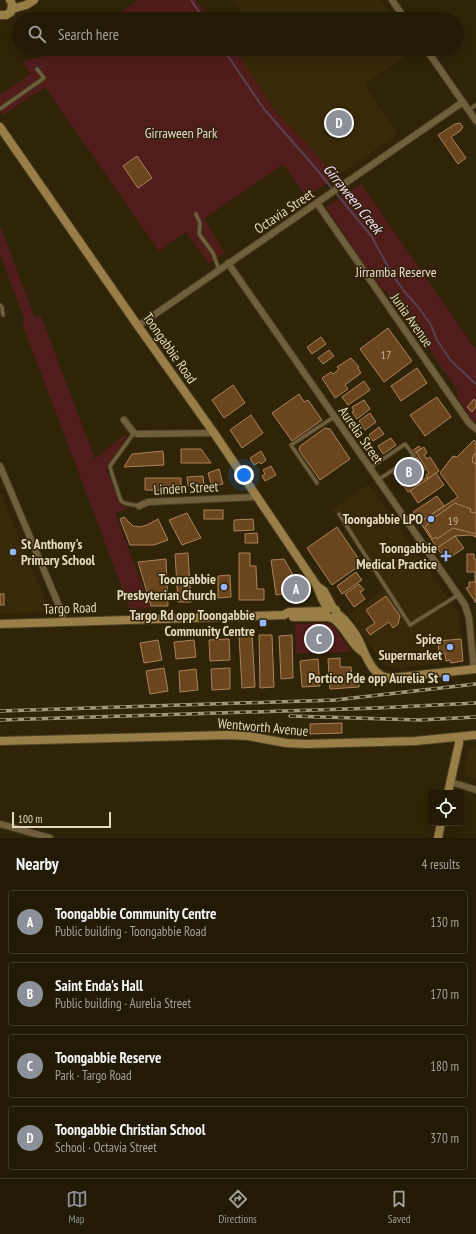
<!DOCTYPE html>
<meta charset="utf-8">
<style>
:root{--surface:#231a06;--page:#2b2310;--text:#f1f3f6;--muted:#a3a19b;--line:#403828;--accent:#8c9099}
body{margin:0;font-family:"PT Sans Narrow",sans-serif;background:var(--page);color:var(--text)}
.controls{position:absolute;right:12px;bottom:12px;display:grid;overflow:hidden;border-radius:4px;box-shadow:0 4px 16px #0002}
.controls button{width:36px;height:36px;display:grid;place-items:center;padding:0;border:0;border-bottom:1px solid var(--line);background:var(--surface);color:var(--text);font:20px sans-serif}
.scale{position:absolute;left:12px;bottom:10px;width:99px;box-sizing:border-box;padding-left:4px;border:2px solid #e4d8be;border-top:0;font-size:11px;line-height:14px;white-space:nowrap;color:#e4d8be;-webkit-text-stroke:3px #2f2308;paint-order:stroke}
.you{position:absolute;left:244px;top:475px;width:14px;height:14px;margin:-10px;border:3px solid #fff;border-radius:50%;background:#1a73e8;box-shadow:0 0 0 6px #1a73e833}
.badge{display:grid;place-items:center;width:26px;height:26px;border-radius:50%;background:var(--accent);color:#fff;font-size:13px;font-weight:700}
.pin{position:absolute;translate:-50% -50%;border:2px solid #fff;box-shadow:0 1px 4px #0006}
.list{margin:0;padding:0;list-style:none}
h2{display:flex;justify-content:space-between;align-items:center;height:52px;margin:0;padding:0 16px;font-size:17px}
h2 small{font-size:13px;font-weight:400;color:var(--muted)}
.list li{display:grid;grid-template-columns:26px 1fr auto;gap:12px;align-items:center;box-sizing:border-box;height:64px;margin:0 8px 8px;padding:0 8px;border:1px solid var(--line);border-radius:4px}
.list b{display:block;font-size:15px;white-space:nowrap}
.list p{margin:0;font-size:13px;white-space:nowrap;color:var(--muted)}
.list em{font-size:13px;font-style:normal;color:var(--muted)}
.icon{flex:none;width:22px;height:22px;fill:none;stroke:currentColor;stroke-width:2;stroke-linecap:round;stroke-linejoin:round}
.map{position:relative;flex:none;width:476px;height:838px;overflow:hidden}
.search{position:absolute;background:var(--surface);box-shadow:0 4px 16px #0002;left:12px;right:12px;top:12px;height:44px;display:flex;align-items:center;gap:10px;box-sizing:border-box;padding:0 14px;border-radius:22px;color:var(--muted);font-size:15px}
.sheet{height:340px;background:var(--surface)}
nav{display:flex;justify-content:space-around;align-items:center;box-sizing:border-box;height:56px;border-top:1px solid var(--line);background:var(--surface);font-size:11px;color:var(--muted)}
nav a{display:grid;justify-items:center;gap:2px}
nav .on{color:var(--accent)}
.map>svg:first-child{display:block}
.built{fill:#382a09}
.green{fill:#511d1b}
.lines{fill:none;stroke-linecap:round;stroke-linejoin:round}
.stream{stroke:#594250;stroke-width:2}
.building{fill:#6a451d;stroke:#ac835b}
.lane-casing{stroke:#4c4025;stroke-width:5}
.street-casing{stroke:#4c4025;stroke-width:8}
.secondary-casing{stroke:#4c4025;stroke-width:10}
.lane{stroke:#6f5f3d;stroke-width:3}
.street{stroke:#6f5f3d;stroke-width:6}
.secondary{stroke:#997f47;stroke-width:8}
.rail-casing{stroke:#a1957a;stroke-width:3.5}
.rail{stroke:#2f2308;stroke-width:2;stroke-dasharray:6;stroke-linecap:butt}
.poi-dot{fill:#96b6fd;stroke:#2f2308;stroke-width:1.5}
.labels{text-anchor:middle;stroke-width:3;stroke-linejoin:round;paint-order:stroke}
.number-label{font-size:12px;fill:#c6b396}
.park-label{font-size:14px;fill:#eed4d1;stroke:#2f2308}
.street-label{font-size:14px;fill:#e4d8be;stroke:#2f2308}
.poi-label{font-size:14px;font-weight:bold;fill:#e4d8be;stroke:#2f2308;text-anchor:end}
.water-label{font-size:15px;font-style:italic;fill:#f9d8fb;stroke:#2f2308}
</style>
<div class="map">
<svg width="476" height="838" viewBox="0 0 476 838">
<rect width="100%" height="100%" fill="#2f2308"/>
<g class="built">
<polygon points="234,0 379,0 393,19 247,19"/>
<polygon points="251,49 413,49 414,50 364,84 398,134 336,177 307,144 276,112 240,56"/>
<polygon points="369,484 458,613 463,661 394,668 386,666 382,663 349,614 383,590 364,561 365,560 353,540 332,510"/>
<polygon points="0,492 50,612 0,614"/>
<polygon points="476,744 476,779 466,776 464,772 469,748"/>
</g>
<g class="green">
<polygon points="139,0 195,0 211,19 111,19"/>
<polygon points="63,49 235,49 276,112 307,144 336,177 306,197 283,164 204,219 225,253 209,264 186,232 159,251 45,87 3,115 0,110 0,95 31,74 22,62 49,55"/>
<polygon points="361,184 476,350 476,423 472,420 458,398 457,389 391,295 380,287 326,207"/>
<polygon points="0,225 35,318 41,316 95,459 125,435 127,437 109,463 107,467 107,471 119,501 121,505 127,507 127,509 115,513 151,608 130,609 22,323 25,321 0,254"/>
<polygon points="328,623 333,625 351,652 296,653 295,624"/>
</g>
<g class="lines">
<g class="stream">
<polyline points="191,0 204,19"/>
<polyline points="223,49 264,109 312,164 372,237 392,274 404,291 419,308 431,325 437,340 451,361 476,384"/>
</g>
</g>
<g class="building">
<polygon points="460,123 463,127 460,131 451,137 466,158 458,164 438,135 455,124"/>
<polygon points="137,156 152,178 138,188 123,166"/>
<polygon points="388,328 412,361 384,382 360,349"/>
<polygon points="321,337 326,344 312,354 307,347"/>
<polygon points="329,350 334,356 323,364 318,358"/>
<polygon points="351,358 359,367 358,368 361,373 345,385 348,389 335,398 322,378 331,372 333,374 339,369 337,367"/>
<polygon points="417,368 427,383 401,401 391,386"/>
<polygon points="364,381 370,390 348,405 342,397"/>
<polygon points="233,385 245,403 224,418 212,400"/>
<polygon points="299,394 304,402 308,400 322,420 292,441 272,413"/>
<polygon points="437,397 451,417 425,436 410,415"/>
<polygon points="474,399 476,401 476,407 472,412 467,407"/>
<polygon points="364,400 370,409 357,419 352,412 354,411 352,407"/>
<polygon points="370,413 376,422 365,430 359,421"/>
<polygon points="251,415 263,433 242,448 230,430"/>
<polygon points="379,427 384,434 373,441 369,435"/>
<polygon points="325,428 330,429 350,459 320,480 299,450 300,446"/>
<polygon points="391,438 396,445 383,454 378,446"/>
<polygon points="474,440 476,442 476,537 471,535 455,536 437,548 420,522 458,497 440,473 453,456 457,457"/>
<polygon points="419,446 421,449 414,454 412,451"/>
<polygon points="424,447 427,453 424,455 427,459 430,457 439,471 428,479 426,475 429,473 416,452"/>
<polygon points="181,449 201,449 211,463 181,463"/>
<polygon points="163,451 164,465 124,467 132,454"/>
<polygon points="261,451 266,460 261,464 260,462 254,465 250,458"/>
<polygon points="474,454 476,454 476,464 472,462 473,461 472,460"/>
<polygon points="417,457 425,470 402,486 393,473"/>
<polygon points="271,466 276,475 265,481 262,476 265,474 263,470"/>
<polygon points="219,469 223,484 212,487 208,473"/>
<polygon points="436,473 444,485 418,503 410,491"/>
<polygon points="203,476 204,485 188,486 187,477"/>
<polygon points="427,477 428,479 408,492 403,485 412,479 415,484"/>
<polygon points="145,478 181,478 181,491 145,490"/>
<polygon points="437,496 444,506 420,522 413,512"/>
<polygon points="455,503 471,509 470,512 476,513 476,534 453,528 437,539 436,537 433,539 425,527 434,518"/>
<rect x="204" y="510" width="19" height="9"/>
<polygon points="187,513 201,538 182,545 169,520"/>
<polygon points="124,517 133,526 140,527 147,525 158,519 168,540 154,545 130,545 120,519"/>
<polygon points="253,519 254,530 234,531 234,520"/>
<polygon points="337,527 362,564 332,585 307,548"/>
<polygon points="257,533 258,543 245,543 245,534"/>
<polygon points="455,536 464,548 446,560 437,548"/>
<polygon points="188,553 191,602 178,602 175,554"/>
<polygon points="239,553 250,553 250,566 256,566 257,589 264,589 264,600 239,600"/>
<polygon points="467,554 474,554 474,559 476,559 476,603 466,588 469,587 469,582 475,582 475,572 467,572"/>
<polygon points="166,559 168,606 151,606 138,562"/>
<polygon points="284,559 292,573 295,592 276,595 271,560"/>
<polygon points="356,572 362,580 342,594 337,586"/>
<polygon points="230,575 231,597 218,598 218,576"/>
<polygon points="359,584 364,590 360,592 365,599 354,607 345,594"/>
<rect x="0" y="594" width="4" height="11"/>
<polygon points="386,596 400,616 398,624 393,628 389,622 370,635 366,629 375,623 366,610"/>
<polygon points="252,635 255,687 242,688 239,636"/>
<polygon points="259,635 272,635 274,687 260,688"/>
<polygon points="292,635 293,678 281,679 279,636"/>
<polygon points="229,639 230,660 210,661 209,640"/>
<polygon points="461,639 463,661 451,663 450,660 446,661 445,653 439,654 438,641"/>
<polygon points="158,640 162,660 144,663 140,643"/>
<polygon points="194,640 196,657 176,659 174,642"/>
<polygon points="340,658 340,667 351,667 352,676 359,676 359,687 330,689 328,659"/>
<polygon points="318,659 320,686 302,687 300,661"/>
<polygon points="164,668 168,691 150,694 146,671"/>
<polygon points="230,668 230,689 212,690 211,669"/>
<polygon points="196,669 198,690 180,692 179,671"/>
<polygon points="342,723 342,733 310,734 310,724"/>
</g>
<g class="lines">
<defs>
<g id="lane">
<polyline points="0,109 44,78 37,69"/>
<polyline points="469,110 476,105"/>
<polyline points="196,214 200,223 199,234 213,253 219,270"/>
<polyline points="0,305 2,307 3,315"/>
<polyline points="134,433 110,466 112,474 121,501 124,503 139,506"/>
<polyline points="370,468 405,444 414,456 378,480"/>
<polyline points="317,483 291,445 334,417"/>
<polyline points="339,514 410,625 458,595"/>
</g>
<g id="street">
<polyline points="392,0 405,19"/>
<polyline points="426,49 476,121"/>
<polyline points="317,203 469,423 476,429"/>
<polyline points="228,263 465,605 469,618 474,670"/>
<polyline points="138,326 463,102"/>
<polyline points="124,420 134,433 137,434 214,433"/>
<polyline points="0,466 62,613 63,622"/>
<polyline points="139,506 148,502 258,497"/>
<polyline points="451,782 476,790"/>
<polyline points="0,824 50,838"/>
</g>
<g id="secondary">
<polyline points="12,9 26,5 34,0"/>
<polyline points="0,15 6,15 11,12 12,4 10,0"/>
<polyline points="0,127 138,326 214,433 317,586 324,591 333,608 336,610 336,613"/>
<polyline points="317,586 322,599 328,609"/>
<path d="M336 613C346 619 357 635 361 645 367 659 374 678 391 678L476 669"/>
<path d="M293 617H328C331 618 334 618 336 621 348 631 350 644 364 653"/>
<polyline points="0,624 284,615 289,612 326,611"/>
<polyline points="0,741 229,735 248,736 286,743 306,744 415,741 476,735"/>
<polyline points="448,793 459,743 459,737"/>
<polyline points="438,838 441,823"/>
</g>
</defs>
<use href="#lane" class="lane-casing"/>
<use href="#street" class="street-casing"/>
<use href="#secondary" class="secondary-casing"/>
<use href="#lane" class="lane"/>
<use href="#street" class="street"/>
<use href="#secondary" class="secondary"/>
<defs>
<g id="rail">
<polyline points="0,711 335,700 476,684"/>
<polyline points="290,716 420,720 476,717"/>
<polyline points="0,720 377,708 476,703"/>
</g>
</defs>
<use href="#rail" class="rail-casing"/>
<use href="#rail" class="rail"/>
</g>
<g class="poi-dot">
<circle cx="431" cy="519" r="4"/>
<circle cx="13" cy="552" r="4"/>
<path d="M444 550h4v4h4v4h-4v4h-4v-4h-4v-4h4z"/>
<circle cx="224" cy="587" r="4"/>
<rect x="259" y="619" width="8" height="8" rx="2"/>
<circle cx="450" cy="647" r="4"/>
<rect x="442" y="674" width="8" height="8" rx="2"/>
</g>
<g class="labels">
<g class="number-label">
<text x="386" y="359">17</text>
<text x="453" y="525">19</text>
</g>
<g class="park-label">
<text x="181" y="138">Girraween Park</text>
<text x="396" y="277">Jirramba Reserve</text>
</g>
<g class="street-label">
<text transform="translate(284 211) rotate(-34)" y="5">Octavia Street</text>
<text transform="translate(412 320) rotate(55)" y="5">Junia Avenue</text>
<text transform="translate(170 348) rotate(55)" y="5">Toongabbie Road</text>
<text transform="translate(361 435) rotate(55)" y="5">Aurelia Street</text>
<text transform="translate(186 488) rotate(-3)" y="5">Linden Street</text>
<text transform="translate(70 608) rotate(-2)" y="5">Targo Road</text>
<text transform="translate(263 727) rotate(5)" y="5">Wentworth Avenue</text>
</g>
<g class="poi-label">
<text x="423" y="524">Toongabbie LPO</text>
<text x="21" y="549" text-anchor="start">St Anthony's<tspan x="21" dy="16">Primary School</tspan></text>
<text x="437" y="553">Toongabbie<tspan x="437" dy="16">Medical Practice</tspan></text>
<text x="216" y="584">Toongabbie<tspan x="216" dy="16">Presbyterian Church</tspan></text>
<text x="255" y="620">Targo Rd opp Toongabbie<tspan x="255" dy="16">Community Centre</tspan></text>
<text x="442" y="644">Spice<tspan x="442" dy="16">Supermarket</tspan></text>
<text x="438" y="683">Portico Pde opp Aurelia St</text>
</g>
<g class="water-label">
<text transform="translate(353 199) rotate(51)" y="5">Girraween Creek</text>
</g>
</g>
</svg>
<div class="controls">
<button><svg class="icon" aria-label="locate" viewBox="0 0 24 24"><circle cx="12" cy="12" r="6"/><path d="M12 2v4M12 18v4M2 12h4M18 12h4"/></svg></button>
</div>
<div class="scale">100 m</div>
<div class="you"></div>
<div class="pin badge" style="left:296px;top:589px">A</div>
<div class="pin badge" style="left:409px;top:472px">B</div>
<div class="pin badge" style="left:319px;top:639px">C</div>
<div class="pin badge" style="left:339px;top:123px">D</div>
<div class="search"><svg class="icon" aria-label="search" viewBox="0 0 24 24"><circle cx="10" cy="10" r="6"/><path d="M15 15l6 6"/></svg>Search here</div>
</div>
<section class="sheet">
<h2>Nearby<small>4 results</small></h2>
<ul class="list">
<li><span class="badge">A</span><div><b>Toongabbie Community Centre</b><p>Public building · Toongabbie Road</p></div><em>130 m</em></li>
<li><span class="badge">B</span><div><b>Saint Enda's Hall</b><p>Public building · Aurelia Street</p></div><em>170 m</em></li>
<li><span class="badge">C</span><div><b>Toongabbie Reserve</b><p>Park · Targo Road</p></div><em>180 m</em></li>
<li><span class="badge">D</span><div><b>Toongabbie Christian School</b><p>School · Octavia Street</p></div><em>370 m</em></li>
</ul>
</section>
<nav>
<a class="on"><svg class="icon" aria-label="map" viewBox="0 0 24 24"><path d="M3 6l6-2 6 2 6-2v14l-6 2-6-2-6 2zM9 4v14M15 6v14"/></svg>Map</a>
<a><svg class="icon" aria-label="directions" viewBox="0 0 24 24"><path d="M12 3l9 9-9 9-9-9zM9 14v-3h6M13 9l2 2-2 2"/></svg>Directions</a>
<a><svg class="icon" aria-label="saved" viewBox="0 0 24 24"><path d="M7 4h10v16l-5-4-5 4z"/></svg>Saved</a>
</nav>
